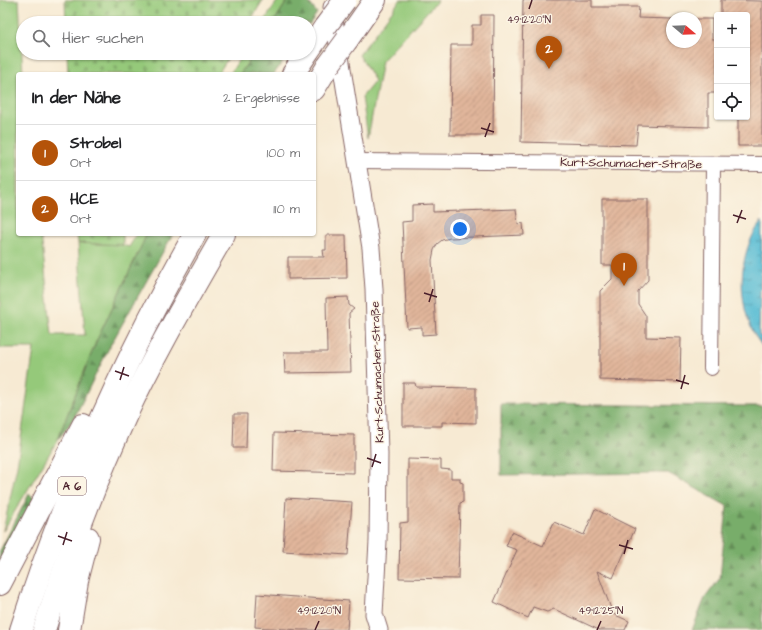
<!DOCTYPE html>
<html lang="de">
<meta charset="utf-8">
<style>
:root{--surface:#fff;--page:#f2f2f2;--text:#202124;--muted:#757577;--line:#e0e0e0;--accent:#b45309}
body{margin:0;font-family:"Architects Daughter",sans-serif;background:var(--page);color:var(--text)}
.controls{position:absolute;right:12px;top:12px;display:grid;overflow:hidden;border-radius:4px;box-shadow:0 1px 3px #0004}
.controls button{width:36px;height:36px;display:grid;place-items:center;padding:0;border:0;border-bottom:1px solid var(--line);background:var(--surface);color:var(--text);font:20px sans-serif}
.compass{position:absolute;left:666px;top:12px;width:36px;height:36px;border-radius:50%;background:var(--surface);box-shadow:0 1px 3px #0004;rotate:109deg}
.you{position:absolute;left:460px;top:229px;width:14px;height:14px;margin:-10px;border:3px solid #fff;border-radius:50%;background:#1a73e8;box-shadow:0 0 0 6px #1a73e833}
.badge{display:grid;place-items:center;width:26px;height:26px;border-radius:50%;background:var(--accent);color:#fff;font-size:13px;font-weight:700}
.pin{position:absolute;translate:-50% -33px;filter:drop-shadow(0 1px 2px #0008)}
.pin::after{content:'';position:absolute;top:21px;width:14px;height:12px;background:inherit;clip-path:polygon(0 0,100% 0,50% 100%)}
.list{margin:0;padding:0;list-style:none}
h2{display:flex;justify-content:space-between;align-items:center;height:52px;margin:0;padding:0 16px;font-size:17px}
h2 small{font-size:13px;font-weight:400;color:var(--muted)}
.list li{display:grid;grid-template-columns:26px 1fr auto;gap:12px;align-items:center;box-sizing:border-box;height:56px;padding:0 16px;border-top:1px solid var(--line)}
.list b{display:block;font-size:15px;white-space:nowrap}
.list p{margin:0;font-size:13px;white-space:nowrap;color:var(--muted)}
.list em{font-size:13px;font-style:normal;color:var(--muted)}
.icon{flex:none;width:22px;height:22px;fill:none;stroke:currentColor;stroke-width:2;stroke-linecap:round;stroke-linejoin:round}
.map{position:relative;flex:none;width:762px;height:630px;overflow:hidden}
.search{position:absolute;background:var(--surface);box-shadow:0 1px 3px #0004;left:16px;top:16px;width:300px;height:44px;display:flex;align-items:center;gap:10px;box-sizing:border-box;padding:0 14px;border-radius:22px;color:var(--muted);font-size:15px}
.panel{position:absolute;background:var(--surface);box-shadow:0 1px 3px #0004;left:16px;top:72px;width:300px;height:164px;border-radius:4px}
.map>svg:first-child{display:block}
.grass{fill:#95c97a;stroke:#707452}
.forest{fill:url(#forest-firs);stroke:#61664a}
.cemetery{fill:url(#cemetery-stones);stroke:#707452}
.water{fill:url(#water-ripples);stroke:#506e80}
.building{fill:url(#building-hatch)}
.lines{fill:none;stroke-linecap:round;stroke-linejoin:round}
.minor-casing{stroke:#876666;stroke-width:16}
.tertiary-casing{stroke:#876666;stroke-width:19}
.motorway-casing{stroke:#876666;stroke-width:24}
.minor{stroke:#fff;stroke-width:14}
.tertiary{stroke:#fff;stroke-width:17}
.motorway{stroke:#fff;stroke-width:22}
.motorway-bridge-casing{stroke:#876666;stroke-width:24;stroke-linecap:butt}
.motorway-bridge{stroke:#fff;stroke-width:22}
.ticks{fill:none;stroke:#4a1f2b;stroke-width:1.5}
.labels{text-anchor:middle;stroke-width:3;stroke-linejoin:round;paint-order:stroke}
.shield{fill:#fcf5e5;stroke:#7f5f63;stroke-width:1}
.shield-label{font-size:11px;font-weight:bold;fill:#4a1f2b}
.street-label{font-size:12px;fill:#4a1f2b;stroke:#fcf5e5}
.ticks-label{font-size:10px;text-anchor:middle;fill:#4a1f2b;stroke:#fcf5e5;stroke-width:3;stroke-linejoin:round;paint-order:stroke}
</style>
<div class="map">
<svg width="762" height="630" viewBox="0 0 762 630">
<defs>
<pattern id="forest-firs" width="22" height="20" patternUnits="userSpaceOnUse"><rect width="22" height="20" fill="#78ad6a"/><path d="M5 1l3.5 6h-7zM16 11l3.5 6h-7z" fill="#648c57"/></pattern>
<pattern id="cemetery-stones" width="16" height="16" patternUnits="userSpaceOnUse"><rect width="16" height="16" fill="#95c97a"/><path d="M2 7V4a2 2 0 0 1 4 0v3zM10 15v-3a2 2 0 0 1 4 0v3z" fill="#82ac6a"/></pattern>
<pattern id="water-ripples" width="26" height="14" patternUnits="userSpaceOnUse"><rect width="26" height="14" fill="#56bcd4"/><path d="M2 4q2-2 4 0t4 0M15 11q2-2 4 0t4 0" fill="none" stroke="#4998ac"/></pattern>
<pattern id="building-hatch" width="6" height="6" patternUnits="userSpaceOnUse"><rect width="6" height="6" fill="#e1b69b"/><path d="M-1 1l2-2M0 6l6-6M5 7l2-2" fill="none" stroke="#b8937f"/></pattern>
</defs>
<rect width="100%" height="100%" fill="#fcf5e5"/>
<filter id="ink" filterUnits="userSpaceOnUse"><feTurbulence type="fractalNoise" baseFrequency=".025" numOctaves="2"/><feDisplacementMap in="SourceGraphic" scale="8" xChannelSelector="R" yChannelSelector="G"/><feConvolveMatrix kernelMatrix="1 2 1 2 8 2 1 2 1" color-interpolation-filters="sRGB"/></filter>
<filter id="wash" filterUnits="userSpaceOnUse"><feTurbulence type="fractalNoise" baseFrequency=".012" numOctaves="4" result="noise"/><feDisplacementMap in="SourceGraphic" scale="16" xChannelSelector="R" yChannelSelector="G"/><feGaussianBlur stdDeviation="0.9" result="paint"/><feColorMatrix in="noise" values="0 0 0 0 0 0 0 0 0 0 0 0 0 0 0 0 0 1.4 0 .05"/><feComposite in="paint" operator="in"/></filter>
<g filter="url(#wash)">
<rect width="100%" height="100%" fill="#f7ead3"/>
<g class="grass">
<polygon points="0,0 19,0 23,74 18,74 18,234 41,234 52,335 85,335 78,243 123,245 129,247 137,234 147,234 96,342 57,441 3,531 17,466 34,348 0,348"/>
<polygon points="278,0 288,0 273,23 263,23"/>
<polygon points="400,0 438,0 382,61 368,138 362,97 375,81 359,55"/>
<polygon points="243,53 254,53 240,74 230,74"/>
</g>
<g class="forest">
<polygon points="288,0 307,0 317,13 309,25 309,23 273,23"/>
<polygon points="254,53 289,53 274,74 240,74"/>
<polygon points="147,234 173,234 110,346 73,420 57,441 96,342"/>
<polygon points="501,404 762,406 762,630 692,630 705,598 720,578 727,506 668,473 501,475"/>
<polygon points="29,494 34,498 0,565 0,551"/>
</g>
<g class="cemetery">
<polygon points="65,0 263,0 249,23 66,23"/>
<polygon points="67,53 231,53 218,74 68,74"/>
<polygon points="77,234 123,234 123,245 78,243"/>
</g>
<path class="water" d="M762 221 759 336H762V346C736 313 735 254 762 221Z"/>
<g id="blocks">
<g class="building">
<polygon points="523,0 592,0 592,7 639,7 638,18 672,19 672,42 696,42 696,19 712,19 712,39 717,39 717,93 708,93 708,127 638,125 636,145 521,142"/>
<polygon points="721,0 762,1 762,146 738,146 738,117 747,117 747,15 721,15"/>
<polygon points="481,15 494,15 493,135 450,135 451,45 472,45 472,25 481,25"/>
<polygon points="602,199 648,199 648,280 638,291 638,304 646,316 646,337 681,338 680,382 600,380 600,291 612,279 612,265 602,265"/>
<polygon points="433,204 433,212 516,209 518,224 523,223 524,235 450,238 442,240 437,244 434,250 432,260 436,334 422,335 422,327 407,328 402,222 412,221 412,205"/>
<polygon points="326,235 346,235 347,278 288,279 288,257 324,257 323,250 326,250"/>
<polygon points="348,297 349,305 354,309 349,313 351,372 285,373 284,352 327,352 326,298"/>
<polygon points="403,383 415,383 416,387 476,388 476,423 442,422 442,426 403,426"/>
<polygon points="234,414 247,414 246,448 233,448"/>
<polygon points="274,433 354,435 354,473 273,471"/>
<polygon points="408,459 441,460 441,469 451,470 451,478 460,478 460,482 463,483 463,502 460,503 458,579 399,578 400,523 408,522"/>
<polygon points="286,498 352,502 348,555 283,551"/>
<polygon points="595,509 635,529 613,578 597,571 613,614 629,621 625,630 599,630 554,609 547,612 533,607 528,618 494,602 517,550 506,546 512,532 543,546 554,522 584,535"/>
<polygon points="257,594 349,601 347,630 300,630 255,627"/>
</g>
</g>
</g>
<g filter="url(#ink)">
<use href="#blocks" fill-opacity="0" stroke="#876666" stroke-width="1"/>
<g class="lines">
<defs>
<g id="minor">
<polyline points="358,161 762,164"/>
<polyline points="711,368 713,164"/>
</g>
<polyline id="tertiary" points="332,7 371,248 374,289 379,454 378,541 374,614 379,630"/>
<g id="motorway">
<polyline points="347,40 375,0"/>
<polyline points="309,50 325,27"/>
<polyline points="293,74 307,53"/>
<polyline points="314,89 328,66"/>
<polyline points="0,584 83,425"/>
<path d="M21 630C65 492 123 360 195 234"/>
<path d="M44 630C67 557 94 485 126 415 155 353 190 294 224 234"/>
<polyline points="69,630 77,581 88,538"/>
</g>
</defs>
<use href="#minor" class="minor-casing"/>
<use href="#tertiary" class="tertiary-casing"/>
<use href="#motorway" class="motorway-casing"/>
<use href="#minor" class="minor"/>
<use href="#tertiary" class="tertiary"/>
<use href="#motorway" class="motorway"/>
<defs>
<g id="motorway-bridge">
<polyline points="325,27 345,0"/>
<polyline points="328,66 347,40"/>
</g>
</defs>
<use href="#motorway-bridge" class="motorway-bridge-casing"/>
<use href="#motorway-bridge" class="motorway-bridge"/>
</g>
</g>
<path class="ticks" d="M529 9 532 0M481 128 494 132M485 137 490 123M733 215 746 219M737 223 742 210M424 293 437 297M429 302 433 289M115 371 129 376M120 380 124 367M676 380 689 384M681 389 685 375M367 458 381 463M372 467 376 454M58 536 72 541M63 545 67 532M619 545 633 549M624 554 628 540M315 630 319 621M597 630 601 621"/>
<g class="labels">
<rect class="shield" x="58" y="477" width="28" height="18" rx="3"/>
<g class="shield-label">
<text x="72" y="490">A 6</text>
</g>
<g class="street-label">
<text transform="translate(631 163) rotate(1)" y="4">Kurt-Schumacher-Straße</text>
<text transform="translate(377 372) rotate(-92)" y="4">Kurt-Schumacher-Straße</text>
</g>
</g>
<g class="ticks-label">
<text x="529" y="23">49°12'20"N</text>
<text x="319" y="614">49°12'20"N</text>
<text x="601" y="614">49°12'25"N</text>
</g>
</svg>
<div class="controls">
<button>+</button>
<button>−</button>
<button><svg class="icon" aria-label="locate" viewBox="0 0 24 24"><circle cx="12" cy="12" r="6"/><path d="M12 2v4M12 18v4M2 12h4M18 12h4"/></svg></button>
</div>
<svg class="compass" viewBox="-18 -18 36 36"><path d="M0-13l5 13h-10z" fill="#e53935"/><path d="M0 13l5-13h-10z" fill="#757577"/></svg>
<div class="you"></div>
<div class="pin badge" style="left:624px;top:286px">1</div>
<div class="pin badge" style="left:549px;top:69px">2</div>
<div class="search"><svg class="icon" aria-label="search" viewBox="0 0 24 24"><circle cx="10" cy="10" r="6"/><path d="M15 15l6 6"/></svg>Hier suchen</div>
<section class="panel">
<h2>In der Nähe<small>2 Ergebnisse</small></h2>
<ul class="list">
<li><span class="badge">1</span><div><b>Strobel</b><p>Ort</p></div><em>100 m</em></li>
<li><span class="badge">2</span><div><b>HCE</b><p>Ort</p></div><em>110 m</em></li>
</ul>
</section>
</div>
